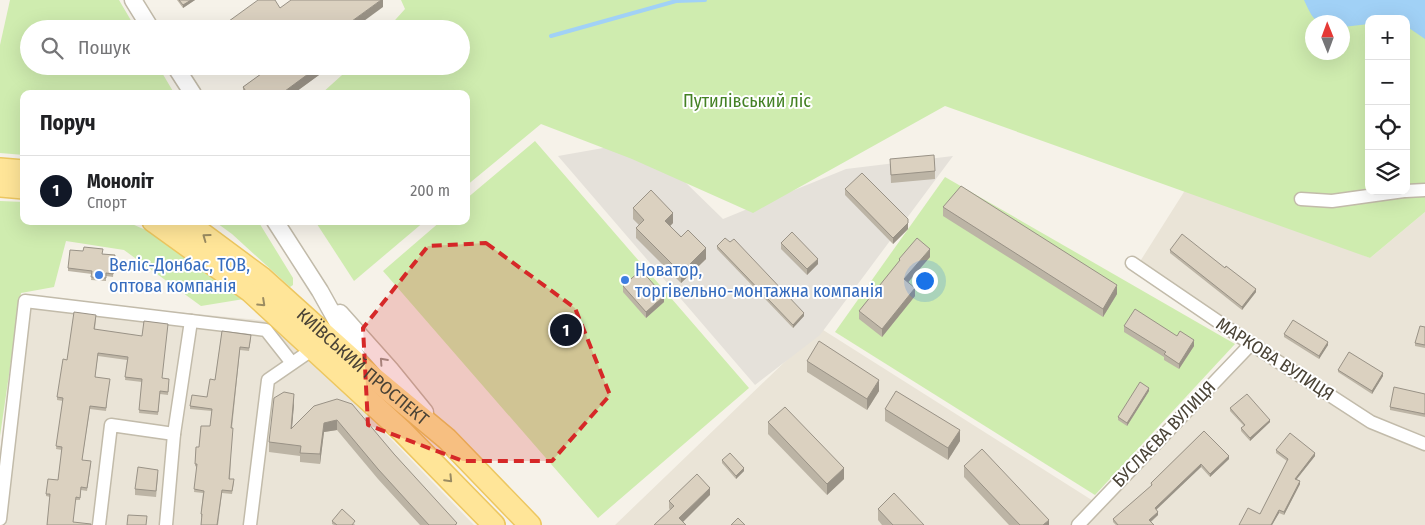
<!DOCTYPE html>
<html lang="uk">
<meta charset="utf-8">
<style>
:root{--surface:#fff;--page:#f6f6f6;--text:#202124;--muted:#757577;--line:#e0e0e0;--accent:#111827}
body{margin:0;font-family:"Fira Sans Condensed",sans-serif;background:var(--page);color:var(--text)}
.controls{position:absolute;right:15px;top:15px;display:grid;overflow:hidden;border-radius:10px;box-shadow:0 5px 20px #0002}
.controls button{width:45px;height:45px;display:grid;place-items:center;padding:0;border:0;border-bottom:1px solid var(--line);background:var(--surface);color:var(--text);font:25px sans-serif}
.compass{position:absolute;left:1305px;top:15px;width:45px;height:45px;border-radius:50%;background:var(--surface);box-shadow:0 5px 20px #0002;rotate:359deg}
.you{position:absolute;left:924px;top:280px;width:18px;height:18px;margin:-12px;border:4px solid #fff;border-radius:50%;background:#1a73e8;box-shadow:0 0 0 8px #1a73e833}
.badge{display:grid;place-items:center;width:32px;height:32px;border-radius:50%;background:var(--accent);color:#fff;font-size:16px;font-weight:700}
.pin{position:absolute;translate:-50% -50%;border:2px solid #fff;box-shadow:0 1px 5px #0006}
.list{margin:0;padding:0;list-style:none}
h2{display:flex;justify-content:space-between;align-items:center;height:65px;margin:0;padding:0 20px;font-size:21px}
h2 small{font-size:16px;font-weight:400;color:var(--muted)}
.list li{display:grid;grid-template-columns:32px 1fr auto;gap:15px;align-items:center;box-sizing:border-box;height:70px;padding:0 20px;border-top:1px solid var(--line)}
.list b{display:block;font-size:19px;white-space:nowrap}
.list p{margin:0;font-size:16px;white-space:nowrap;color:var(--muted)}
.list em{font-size:16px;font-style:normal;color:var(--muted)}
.icon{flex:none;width:28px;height:28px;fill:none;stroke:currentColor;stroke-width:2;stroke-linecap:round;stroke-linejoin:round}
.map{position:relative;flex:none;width:1425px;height:525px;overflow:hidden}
.search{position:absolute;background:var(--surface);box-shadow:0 5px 20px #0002;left:20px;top:20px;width:450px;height:55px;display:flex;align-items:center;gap:12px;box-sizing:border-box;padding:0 18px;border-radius:28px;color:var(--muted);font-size:19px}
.panel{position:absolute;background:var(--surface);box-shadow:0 5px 20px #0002;left:20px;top:90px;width:450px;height:135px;border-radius:10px}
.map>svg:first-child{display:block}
.residential{fill:#eae4d7}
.industrial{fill:#e5e1da}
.green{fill:#cfecaf;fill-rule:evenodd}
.water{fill:#a1d1f6}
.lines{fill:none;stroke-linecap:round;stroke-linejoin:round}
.stream{stroke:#a1d1f6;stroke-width:4}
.minor-casing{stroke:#c2bbaa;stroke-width:15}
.tertiary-casing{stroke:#c2bbaa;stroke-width:19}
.primary-casing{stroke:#edc760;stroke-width:24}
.minor{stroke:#fff;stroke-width:12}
.tertiary{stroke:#fff;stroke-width:16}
.primary{stroke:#ffe598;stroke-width:21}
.wall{fill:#bcb4a5}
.shaded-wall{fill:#999286}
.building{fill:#dbd1c0;stroke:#999286}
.oneway{stroke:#9b8c62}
.oneway2{stroke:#9b9890}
.marked{fill:#d62828;fill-opacity:0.2;stroke:#d62828;stroke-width:4;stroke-dasharray:10 6;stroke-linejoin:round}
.shop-dot{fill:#3f7fe0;stroke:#fff;stroke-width:2}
.labels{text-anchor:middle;stroke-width:4;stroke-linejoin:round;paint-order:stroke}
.park-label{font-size:18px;fill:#448124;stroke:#fff}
.shop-label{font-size:18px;fill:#366cbe;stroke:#fff;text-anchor:start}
.street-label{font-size:18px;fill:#4a4336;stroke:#fff}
</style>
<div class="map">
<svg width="1425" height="525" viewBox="0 0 1425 525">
<rect width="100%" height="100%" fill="#f6f2e9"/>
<g class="residential">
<polygon points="1189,184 1370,258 1425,212 1425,525 615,525 820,328 1098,504 1241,347 1134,271"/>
<polygon points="23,297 268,321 361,408 474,525 0,525 0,450"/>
</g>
<polygon class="industrial" points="643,141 723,219 846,169 953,156 820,335 755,385 558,156"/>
<g class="green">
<polygon points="10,0 119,0 136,29 29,29 29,66 158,66 174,93 24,94 24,155 0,153 0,45"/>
<path d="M401 0H1425V212L1370 258 945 106 753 213 632 159 541 124 466 186V94H321L352 66H461V29H387L405 9ZM1369 19H1406V191H1369ZM1312 22H1342V52H1312Z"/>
<polygon points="535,141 749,388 598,518 383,271 441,221 466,221 466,199"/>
<polygon points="945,177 1235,344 1095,495 835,332"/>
<polygon points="0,201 24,202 24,221 125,221 155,234 244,299 201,306 124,250 66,241 54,287 21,293 0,436"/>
<polygon points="214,221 258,221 293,278 293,285 290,287 232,234"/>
<polygon points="315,221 425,221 354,281"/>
</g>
<path class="water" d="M1304 0H1425V39L1406 26V19H1369V24L1343 27 1342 22C1315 22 1316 26 1304 0Z"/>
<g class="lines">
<polyline class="stream" points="551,36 676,1 705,0"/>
<defs>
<g id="minor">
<polyline points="1406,191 1425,190"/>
<polyline points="1301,199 1332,201 1404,191"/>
<polyline points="1132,263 1251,344 1371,422 1425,444"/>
<polyline points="174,434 191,321"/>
<polyline points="0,519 25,301 266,330 292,363"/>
<polyline points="99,525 111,425 174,434 166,525"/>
<polyline points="250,525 268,380 313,349"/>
<polyline points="1078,525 1251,344"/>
</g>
<g id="tertiary">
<polyline points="133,0 151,29"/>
<polyline points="175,66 193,94"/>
<polyline points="275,221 320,291 359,361"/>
<polyline points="340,313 390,369 425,412"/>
</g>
<g id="primary">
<polyline points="0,169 24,171"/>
<polyline points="0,186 24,188"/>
<polyline points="153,221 250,291 403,432 494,525"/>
<path id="s1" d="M185 221 262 278 363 369 447 439 530 525"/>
</g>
</defs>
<use href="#minor" class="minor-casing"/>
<use href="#tertiary" class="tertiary-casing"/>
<use href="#primary" class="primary-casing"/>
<use href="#minor" class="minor"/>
<use href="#tertiary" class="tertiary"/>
<use href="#primary" class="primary"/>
</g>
<g class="wall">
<polygon points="177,0 195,0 183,8"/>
<polygon points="269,66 319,66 319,75 293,94 243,94 243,87 270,68"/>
<polygon points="890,159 935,171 935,179 891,183"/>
<polygon points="845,189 908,229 893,244 845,195"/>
<polygon points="943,207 1117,294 1103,317 943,216"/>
<polygon points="633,208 673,223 670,226 706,259 681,283 636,238 636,228 639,225 633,219"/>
<polygon points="781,243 818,264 807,275 781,249"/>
<polygon points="717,246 804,316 793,328 717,249"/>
<polygon points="1170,250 1256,292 1242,310 1170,253"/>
<polygon points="103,254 115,255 113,277 106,276 106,281 91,280 92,274 68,271 68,268"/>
<polygon points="930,257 908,282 915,296 882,337 859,319 859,311 899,262 899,259"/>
<polygon points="623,286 664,302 646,318 623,292"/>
<polygon points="96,318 95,329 162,378 169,382 168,395 160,394 158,415 139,413 142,382 125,380 127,360 98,356 95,377 107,402 106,411 90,409 82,460 91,464 87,491 81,490 80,500 76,500 47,525 50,497 46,496 46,494 58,480 62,450 56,449 63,401 57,400 57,397 67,360"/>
<polygon points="1124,326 1194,346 1179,369 1164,360 1164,357 1124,332"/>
<polygon points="1425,327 1425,348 1415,346 1415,343"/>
<polygon points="222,331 251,338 249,351 240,350 232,428 230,479 234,482 232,494 222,493 218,525 201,525 202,517 201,517 201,514 203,493 194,492 197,467 195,466 196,447 199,447 210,426 212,411 190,409 190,406 207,397 215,380"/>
<polygon points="1284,334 1328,345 1319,359 1284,337"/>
<polygon points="807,361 879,391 867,410 807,372"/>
<polygon points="1338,370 1383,376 1372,394 1338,372"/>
<polygon points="1149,391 1127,426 1118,420 1118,417"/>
<polygon points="1425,394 1425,417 1390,410 1390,407"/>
<polygon points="294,404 292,428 314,406 394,454 457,525 420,525 378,479 337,430 324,432 320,464 300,462 300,456 269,452 269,442"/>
<polygon points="1230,408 1270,422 1250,441 1241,431 1241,428 1244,426 1230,411"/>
<polygon points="885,409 960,441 948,460 885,421"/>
<polygon points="768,422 844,479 827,495 768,434"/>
<polygon points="1204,431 1229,459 1210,477 1201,467 1156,509 1158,515 1151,522 1154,525 1116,525 1113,522 1113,519 1151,486 1151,483"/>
<polygon points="1276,450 1315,456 1297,479 1300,484 1284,515 1279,513 1272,525 1239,525 1260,514 1287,461 1276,453"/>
<polygon points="722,460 744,471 736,479 722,463"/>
<polygon points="964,466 1049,525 1009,525 964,477"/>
<polygon points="158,476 156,497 135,495 135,489"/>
<polygon points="710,495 670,510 669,508 669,501"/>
<polygon points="878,509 924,525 882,525 878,520"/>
<polygon points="332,521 355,524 354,525 334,525 332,524"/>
</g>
<g class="shaded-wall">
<polygon points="191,0 195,0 183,8 183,5"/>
<polygon points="381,0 383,0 383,7 353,29 341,29"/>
<polygon points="319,66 319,75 293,94 281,94"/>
<polygon points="673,213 673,223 665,231 665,221"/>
<polygon points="908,223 908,229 893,244 893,238"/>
<polygon points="706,248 706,259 681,283 681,273"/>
<polygon points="930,249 930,257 904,287 904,279"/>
<polygon points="818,259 818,264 807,275 807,269"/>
<polygon points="1117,285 1117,294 1103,317 1103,309"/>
<polygon points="915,288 915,296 882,337 882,329"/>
<polygon points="1256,289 1256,292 1242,310 1242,307"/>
<polygon points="664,296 664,302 646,318 646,312"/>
<polygon points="804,313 804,316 793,328 793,325"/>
<polygon points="1194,340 1194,346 1179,369 1179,364"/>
<polygon points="1328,342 1328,345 1319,359 1319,356"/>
<polygon points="1383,373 1383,376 1372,394 1372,391"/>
<polygon points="879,380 879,391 867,410 867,399"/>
<polygon points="1149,388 1149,391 1127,426 1127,423"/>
<polygon points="294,394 294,404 291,439 291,429"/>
<polygon points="337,420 337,430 324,432 320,464 320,454 324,423"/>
<polygon points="1270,420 1270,422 1250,441 1250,438"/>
<polygon points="960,430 960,441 948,460 948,448"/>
<polygon points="1315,453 1315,456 1295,481 1295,479"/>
<polygon points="1229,456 1229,459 1210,477 1210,474"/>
<polygon points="1201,464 1201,467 1155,511 1155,508"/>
<polygon points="744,468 744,471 736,479 736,476"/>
<polygon points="844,468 844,479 827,495 827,484"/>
<polygon points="1300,481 1300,484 1284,515 1284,512"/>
<polygon points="710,488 710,495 680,525 679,518"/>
<polygon points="1279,510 1279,513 1272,525 1271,525"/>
<polygon points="1158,512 1158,515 1149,523 1149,520"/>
<polygon points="1049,520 1049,525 1043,525"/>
</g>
<g class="building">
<polygon points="179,0 191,0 183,5"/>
<polygon points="258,0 275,0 280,8 291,0 381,0 341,29 218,29"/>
<polygon points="272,66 319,66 281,94 248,94 243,87"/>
<polygon points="934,155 935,171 891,175 890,159"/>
<polygon points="862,173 908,219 908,223 893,238 845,189"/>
<polygon points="961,186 1117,285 1103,309 943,207"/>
<polygon points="651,190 673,213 665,221 681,237 688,230 706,248 681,273 636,228 644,220 633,208"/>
<polygon points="792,232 818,259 807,269 781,243"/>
<polygon points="1182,234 1225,268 1226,266 1256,289 1242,307 1170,250"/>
<polygon points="725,238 730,242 734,239 804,313 793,325 717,246"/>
<polygon points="917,238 930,249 904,279 915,288 882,329 859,311 900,260 899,259"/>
<polygon points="84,247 103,249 102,254 115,255 113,274 106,273 106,278 91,277 92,271 68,268 70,250 83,251"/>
<polygon points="641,270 664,296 646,312 623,286"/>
<polygon points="1135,309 1177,336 1180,331 1194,340 1179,364 1164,354 1166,352 1124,326"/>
<polygon points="74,312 96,315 94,329 142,336 144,321 168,324 162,378 169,379 168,392 160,391 158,412 139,410 142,379 125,377 128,357 98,353 95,377 110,379 107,399 106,408 90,406 82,460 91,461 87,488 81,487 80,498 76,497 73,522 91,524 91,525 47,525 50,494 46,494 48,479 58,480 62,447 56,446 63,398 57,397 63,359 67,360"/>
<polygon points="1293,320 1328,342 1319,356 1284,334"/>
<polygon points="1420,326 1425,327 1425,345 1415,343"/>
<polygon points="222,331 251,335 249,348 240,347 231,428 233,428 229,479 234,479 232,491 222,490 217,525 201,525 202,514 201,514 204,491 194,489 197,464 195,464 196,447 199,447 201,426 210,426 212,409 190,406 192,395 207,397 210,379 215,380"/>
<polygon points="819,341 879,380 867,399 807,361"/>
<polygon points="1349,352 1383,373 1372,391 1338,370"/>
<polygon points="1140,382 1149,388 1127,423 1118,417"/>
<polygon points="1394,387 1425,394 1425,414 1390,407"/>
<polygon points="896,391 960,430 948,448 885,409"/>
<polygon points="284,392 294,394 291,429 314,406 337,399 352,404 394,454 457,523 455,525 429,525 378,469 337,420 324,423 320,454 300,453 301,446 269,442 274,398"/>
<polygon points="1247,394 1270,420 1250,438 1241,428 1245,425 1230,408"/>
<polygon points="785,407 844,468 827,484 768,422"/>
<polygon points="1204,431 1229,456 1210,474 1201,464 1155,508 1158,512 1149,520 1154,525 1118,525 1113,519 1152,485 1151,483"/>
<polygon points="1290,433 1315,453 1295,479 1300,481 1284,512 1279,510 1271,525 1239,525 1248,508 1260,514 1288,459 1276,450"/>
<polygon points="982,449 1049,520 1043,525 1020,525 964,466"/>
<polygon points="730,453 744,468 736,476 722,460"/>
<polygon points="138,467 158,470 156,491 135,489"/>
<polygon points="697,474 710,488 679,518 686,525 654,525 674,506 669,501"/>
<polygon points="894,493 924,525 893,525 878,509"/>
<polygon points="342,509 355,521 352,525 337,525 332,521"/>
<polygon points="128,515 147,516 146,525 127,525"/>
<polygon points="738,518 745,525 731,525"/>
</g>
<defs><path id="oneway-chevron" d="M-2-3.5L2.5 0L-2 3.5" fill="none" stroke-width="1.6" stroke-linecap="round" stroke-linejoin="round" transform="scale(1.25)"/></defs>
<g class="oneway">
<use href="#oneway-chevron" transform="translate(206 237) rotate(-144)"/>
<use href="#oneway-chevron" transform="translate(262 303) rotate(43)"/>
<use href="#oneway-chevron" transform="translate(449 479) rotate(46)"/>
</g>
<use class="oneway2" href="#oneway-chevron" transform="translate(383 361) rotate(-132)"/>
<path class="marked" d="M486 243 575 308 610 395 552 461H463L368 425 363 328 428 246Z"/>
<g class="shop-dot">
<circle cx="99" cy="275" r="5"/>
<circle cx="625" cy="280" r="5"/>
</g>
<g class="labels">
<g class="park-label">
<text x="747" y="107">Путилівський ліс</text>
</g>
<g class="shop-label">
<text x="109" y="271">Веліс-Донбас, ТОВ,<tspan x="109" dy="21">оптова компанія</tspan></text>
<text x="635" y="276">Новатор,<tspan x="635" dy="21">торгівельно-монтажна компанія</tspan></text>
</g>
<g class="street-label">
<text transform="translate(1275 359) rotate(33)" y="6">МАРКОВА ВУЛИЦЯ</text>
<text dy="6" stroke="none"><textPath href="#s1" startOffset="230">КИЇВСЬКИЙ ПРОСПЕКТ</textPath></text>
<text transform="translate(1164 434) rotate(-46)" y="6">БУСЛАЄВА ВУЛИЦЯ</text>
</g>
</g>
</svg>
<div class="controls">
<button>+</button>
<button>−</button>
<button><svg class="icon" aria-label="locate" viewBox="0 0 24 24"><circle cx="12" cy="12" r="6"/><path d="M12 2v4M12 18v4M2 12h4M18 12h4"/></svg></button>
<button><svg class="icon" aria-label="layers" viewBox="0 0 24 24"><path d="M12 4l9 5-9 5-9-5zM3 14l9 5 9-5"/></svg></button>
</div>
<svg class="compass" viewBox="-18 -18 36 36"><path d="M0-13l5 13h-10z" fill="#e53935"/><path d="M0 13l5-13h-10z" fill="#757577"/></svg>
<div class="you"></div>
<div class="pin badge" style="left:566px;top:330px">1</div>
<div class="search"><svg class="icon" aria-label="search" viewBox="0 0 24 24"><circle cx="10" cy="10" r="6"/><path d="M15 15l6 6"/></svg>Пошук</div>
<section class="panel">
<h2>Поруч<small></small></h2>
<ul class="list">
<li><span class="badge">1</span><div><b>Моноліт</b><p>Спорт</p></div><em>200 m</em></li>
</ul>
</section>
</div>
